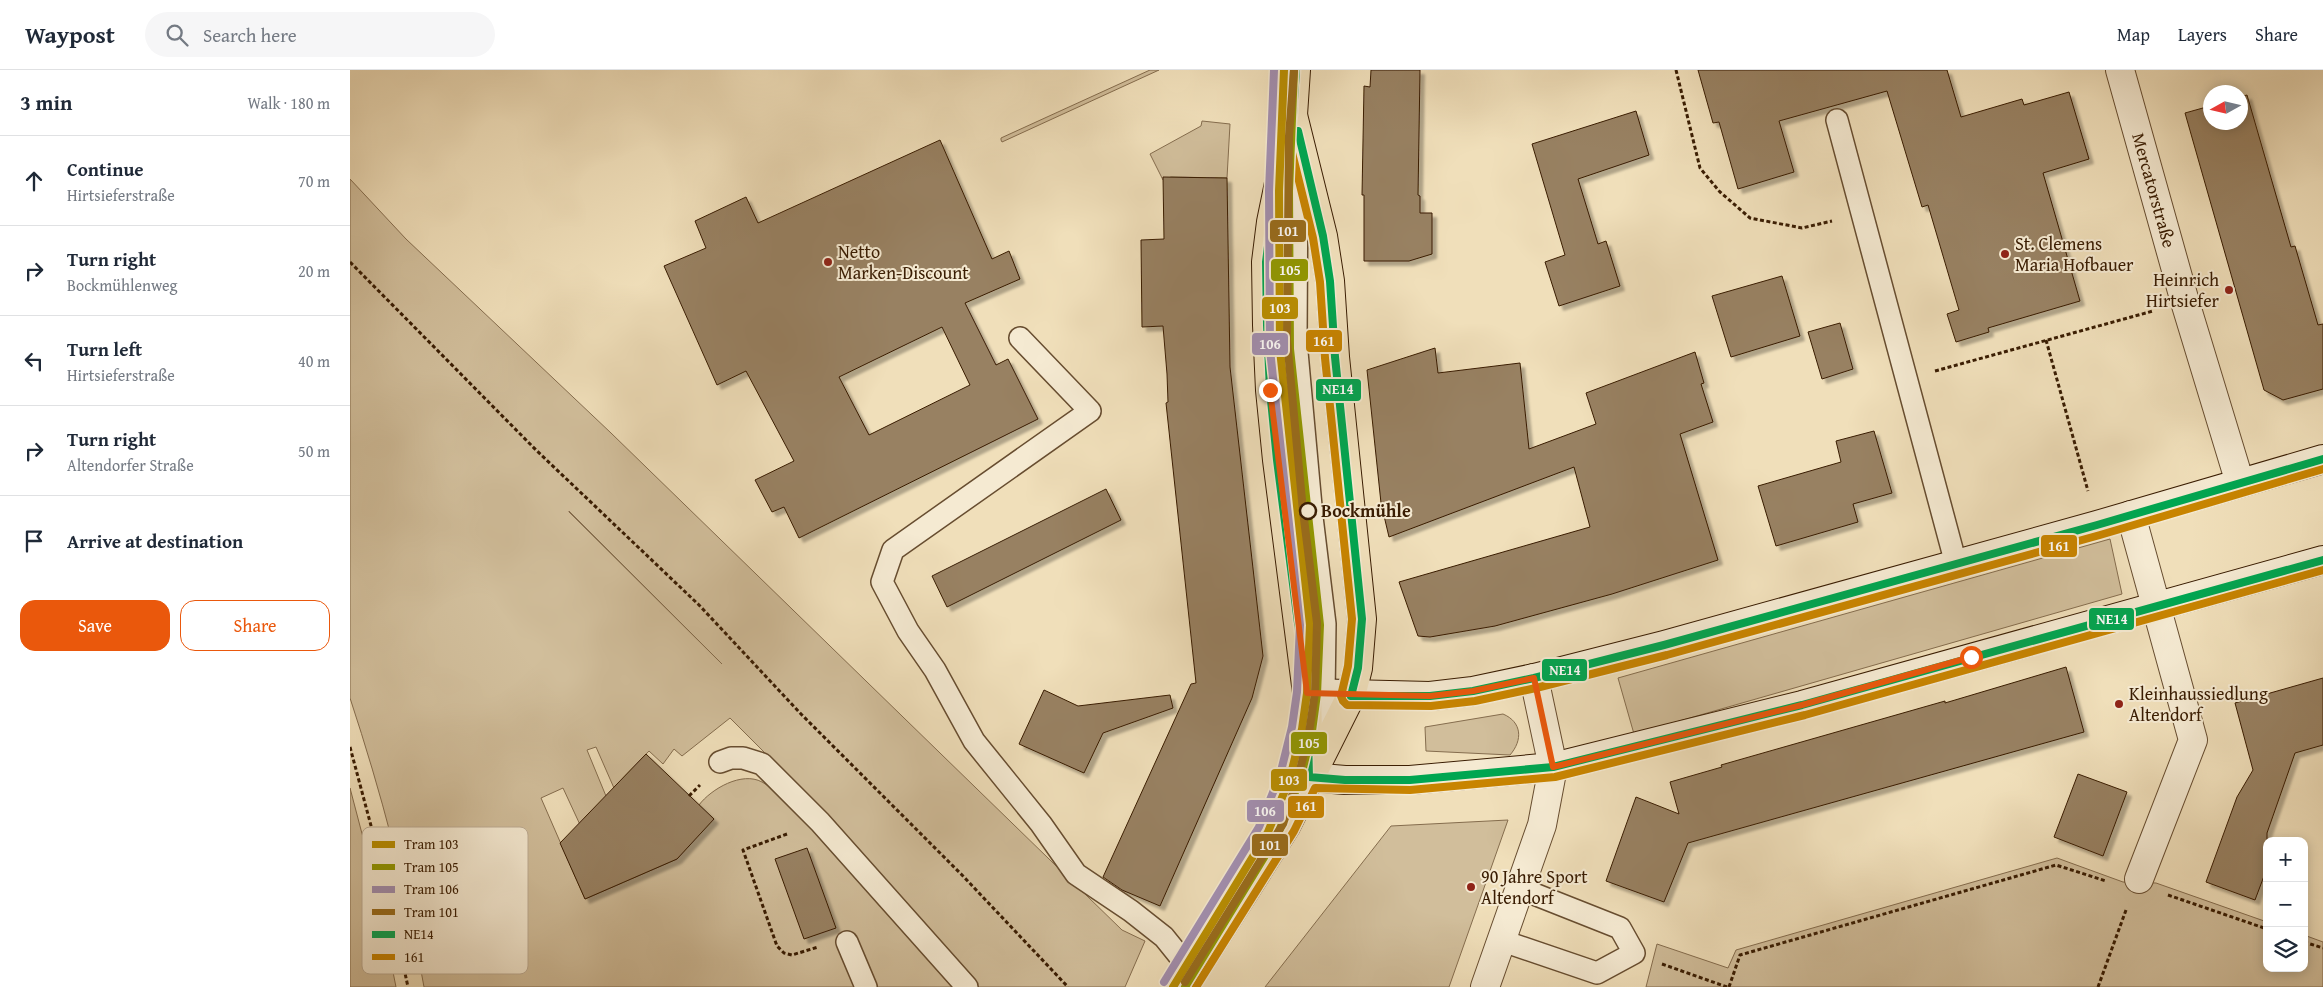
<!DOCTYPE html>
<meta charset="utf-8">
<style>
:root{--surface:#fff;--page:#f6f6f7;--text:#1f2937;--muted:#747a83;--line:#e0e1e3;--accent:#ea580c}
body{margin:0;font-family:"Gentium Book Plus",serif;background:var(--page);color:var(--text)}
.controls{position:absolute;right:15px;bottom:15px;display:grid;overflow:hidden;border-radius:10px;box-shadow:0 2px 12px #0003}
.controls button{width:45px;height:45px;display:grid;place-items:center;padding:0;border:0;border-bottom:1px solid var(--line);background:var(--surface);color:var(--text);font:25px sans-serif}
.compass{position:absolute;left:1853px;top:15px;width:45px;height:45px;border-radius:50%;background:var(--surface);box-shadow:0 2px 12px #0003;rotate:262deg}
.stop{position:absolute;width:15px;height:15px;margin:-11px;border:4px solid #ea580c;border-radius:50%;background:#fff}
.stop.end{background:#ea580c;border-color:#fff;box-shadow:0 1px 5px #0008}
.list{margin:0;padding:0;list-style:none}
h2{display:flex;justify-content:space-between;align-items:center;height:65px;margin:0;padding:0 20px;font-size:21px}
h2 small{font-size:16px;font-weight:400;color:var(--muted)}
.list li{display:grid;grid-template-columns:32px 1fr auto;gap:15px;align-items:center;box-sizing:border-box;height:90px;padding:0 20px;border-top:1px solid var(--line)}
.list b{display:block;font-size:19px;white-space:nowrap}
.list p{margin:0;font-size:16px;white-space:nowrap;color:var(--muted)}
.list em{font-size:16px;font-style:normal;color:var(--muted)}
.actions{display:flex;gap:10px;padding:15px 20px}
.actions a{flex:1;padding:11px 0;border:1px solid var(--accent);border-radius:15px;text-align:center;font-size:18px;color:var(--accent)}
.actions .main{background:var(--accent);color:#fff}
.icon{flex:none;width:28px;height:28px;fill:none;stroke:currentColor;stroke-width:2;stroke-linecap:round;stroke-linejoin:round}
.map{position:relative;flex:none;width:1973px;height:917px;overflow:hidden}
header{display:flex;align-items:center;gap:30px;box-sizing:border-box;height:70px;padding:0 25px;background:var(--surface);border-bottom:1px solid var(--line)}
header strong{font-size:24px}
nav{display:flex;gap:28px;margin-inline-start:auto;font-size:18px}
.search{width:350px;height:45px;background:var(--page);display:flex;align-items:center;gap:12px;box-sizing:border-box;padding:0 18px;border-radius:28px;color:var(--muted);font-size:19px}
main{display:flex}
aside{flex:1;background:var(--surface)}
.map>svg:first-child{display:block}
.green{fill:#d1be9b;stroke:#856d4e;fill-rule:evenodd}
.building{fill:#988162;stroke:#391c02;fill-rule:evenodd;filter:url(#shadow)}
.lines{fill:none;stroke-linecap:round;stroke-linejoin:round}
.service-casing{stroke:#674d30;stroke-width:24}
.minor-casing{stroke:#674d30;stroke-width:30}
.secondary-casing{stroke:#391c02;stroke-width:30}
.primary-casing{stroke:#391c02;stroke-width:30}
.path{stroke:#391c02;stroke-width:3;stroke-dasharray:4 2.5;stroke-linecap:butt}
.service{stroke:#f5ead2;stroke-width:21}
.minor{stroke:#f5ead2;stroke-width:28}
.secondary{stroke:#f5ead2;stroke-width:28}
.primary{stroke:#f0dfba;stroke-width:28}
.bus-1-casing{stroke:#f5ead2;stroke-width:11}
.bus-2-casing{stroke:#f5ead2;stroke-width:11}
.bus-1{stroke:#00a651;stroke-width:8}
.bus-2{stroke:#c88400;stroke-width:8}
.tram-1-casing{stroke:#f5ead2;stroke-width:11}
.tram-2-casing{stroke:#f5ead2;stroke-width:11}
.tram-3-casing{stroke:#f5ead2;stroke-width:11}
.tram-4-casing{stroke:#f5ead2;stroke-width:11}
.tram-1{stroke:#b98e01;stroke-width:8}
.tram-2{stroke:#919801;stroke-width:8}
.tram-3{stroke:#a28fb1;stroke-width:8}
.tram-4{stroke:#996c1b;stroke-width:8}
.route{stroke:#ea580c;stroke-width:6}
.poi-dot{fill:#8f2418;stroke:#f5ead2;stroke-width:2}
.stop-dot{fill:#f5ead2;stroke:#391c02;stroke-width:2.5}
.labels{text-anchor:middle;stroke-width:4;stroke-linejoin:round;paint-order:stroke}
.street-label{font-size:18px;fill:#391c02;stroke:#f5ead2}
.poi-label{font-size:18px;fill:#391c02;stroke:#f5ead2;text-anchor:start}
.stop-label{font-size:18px;font-weight:bold;fill:#391c02;stroke:#f5ead2;text-anchor:start}
.key{fill:#f5ead2;stroke:#bdac94;stroke-width:1}
.key-label{font-size:14px;fill:#391c02}
.line-badge{stroke:#f5ead2;stroke-width:2}
.badge-label{font-size:14px;text-anchor:middle;font-weight:bold;fill:#fff}
</style>
<header>
<strong>Waypost</strong>
<div class="search"><svg class="icon" aria-label="search" viewBox="0 0 24 24"><circle cx="10" cy="10" r="6"/><path d="M15 15l6 6"/></svg>Search here</div>
<nav><a>Map</a><a>Layers</a><a>Share</a></nav>
</header>
<main>
<aside>
<h2>3 min<small>Walk · 180 m</small></h2>
<ul class="list">
<li><svg class="icon" aria-label="ahead" viewBox="0 0 24 24"><path d="M12 20V5M6 11l6-6 6 6"/></svg><div><b>Continue</b><p>Hirtsieferstraße</p></div><em>70 m</em></li>
<li><svg class="icon" aria-label="right" viewBox="0 0 24 24"><path d="M7 20v-9h11M14 6l5 5-5 5"/></svg><div><b>Turn right</b><p>Bockmühlenweg</p></div><em>20 m</em></li>
<li><svg class="icon" aria-label="left" viewBox="0 0 24 24"><path d="M17 20v-9H6M10 6l-5 5 5 5"/></svg><div><b>Turn left</b><p>Hirtsieferstraße</p></div><em>40 m</em></li>
<li><svg class="icon" aria-label="right" viewBox="0 0 24 24"><path d="M7 20v-9h11M14 6l5 5-5 5"/></svg><div><b>Turn right</b><p>Altendorfer Straße</p></div><em>50 m</em></li>
<li><svg class="icon" aria-label="arrive" viewBox="0 0 24 24"><path d="M6 21V4h12l-3 4 3 4H6"/></svg><div><b>Arrive at destination</b></div></li>
</ul>
<div class="actions"><a class="main">Save</a><a>Share</a></div>
</aside>
<div class="map">
<svg width="1973" height="917" viewBox="0 0 1973 917">
<defs>
<filter id="shadow"><feDropShadow dx="4.5" dy="4.5" stdDeviation="1" flood-color="#0004"/></filter>
</defs>
<rect width="100%" height="100%" fill="#f0dfba"/>
<filter id="stains"><feTurbulence type="fractalNoise" baseFrequency=".004" numOctaves="4"/><feColorMatrix values="0 0 0 0 .2 0 0 0 0 .09 0 0 0 0 .02 0 0 0 .5 -.17"/></filter>
<radialGradient id="worn" r=".72"><stop offset=".6" stop-color="#630" stop-opacity="0"/><stop offset="1" stop-color="#630" stop-opacity=".3"/></radialGradient>
<g class="green">
<polygon points="800,0 809,0 652,72 651,70 651,68"/>
<polygon points="852,51 880,54 877,108 821,107 813,110 800,84 851,56"/>
<path d="M0 109 56 169 261 363 772 860 795 871 775 917H74C57 819 31 722 0 628ZM219 441 372 594 219 442ZM380 648 467 735 447 744C436 734 425 719 412 712 392 701 361 719 349 735L363 749 327 789 235 829 191 728 213 718 232 759 263 743 237 680 246 677 271 734V710L299 681 313 694 324 679 332 686Z"/>
<polygon points="1760,469 1772,524 1284,664 1268,608"/>
<path d="M1153 644C1172 652 1173 670 1160 685L1076 681 1075 657Z"/>
<polygon points="0,718 26,817 46,917 0,917"/>
<polygon points="1158,750 1099,917 915,917 1041,756"/>
<polygon points="1707,788 1773,812 1806,813 1917,852 1917,898 1954,898 1954,865 1973,872 1973,917 1296,917 1307,874 1378,898 1386,880"/>
</g>
<g class="building">
<polygon points="1021,0 1070,0 1068,125 1070,126 1070,143 1082,143 1082,184 1059,191 1014,191 1014,125 1012,125 1014,16 1020,17"/>
<polygon points="1348,0 1597,0 1611,47 1672,29 1674,35 1719,22 1739,89 1693,103 1730,231 1638,258 1639,262 1606,272 1597,244 1609,240 1578,135 1572,137 1537,21 1429,51 1444,102 1388,119 1369,52 1363,53"/>
<polygon points="1897,25 1941,177 1945,176 1968,255 1973,254 1973,319 1933,330 1914,320 1835,43 1860,36 1860,52 1890,52 1890,27"/>
<polygon points="1286,41 1299,85 1228,109 1248,174 1256,171 1270,216 1209,236 1195,192 1215,185 1182,74"/>
<path d="M590 70 642 189 659 181 670 209 615 233 646 295 658 289 688 349 449 468 434 437 422 442 405 410 444 391 396 301 367 315 314 196 356 178 345 151 396 127 408 153ZM592 257 620 315 519 365 489 307Z"/>
<polygon points="813,107 877,108 880,297 913,586 902,628 810,836 772,820 753,807 841,614 846,613 816,333 818,332 817,304 813,256 792,257 791,170 814,169"/>
<polygon points="1432,206 1450,266 1381,287 1362,226"/>
<polygon points="1490,253 1503,299 1472,309 1458,262"/>
<polygon points="1085,278 1088,303 1170,293 1179,379 1246,354 1236,323 1345,282 1354,313 1351,314 1363,352 1330,364 1368,490 1262,524 1145,556 1080,567 1068,566 1049,512 1240,457 1224,397 1039,467 1031,433 1017,300"/>
<polygon points="1524,361 1542,423 1503,434 1508,452 1426,476 1408,416 1491,392 1486,371"/>
<polygon points="756,419 771,450 597,537 582,506"/>
<polygon points="1716,597 1734,662 1338,773 1314,832 1256,811 1286,727 1329,744 1320,712 1372,697 1371,695 1595,631 1595,633"/>
<polygon points="1973,608 1973,675 1945,683 1917,763 1917,798 1905,830 1856,812 1887,727 1903,700 1885,633"/>
<polygon points="694,620 728,636 820,625 823,638 753,663 734,703 669,674"/>
<polygon points="296,684 364,749 327,789 235,829 210,773"/>
<polygon points="1728,704 1777,722 1753,786 1704,767"/>
<polygon points="457,778 486,858 454,869 425,789"/>
</g>
<g class="lines">
<defs>
<g id="service">
<polyline points="1487,50 1606,494"/>
<polyline points="947,88 946,271 962,447 975,554 974,625 967,670"/>
<polyline points="670,268 740,341 543,480 532,512 558,561 585,600 624,671 691,754 726,804 781,841 814,867 843,903"/>
<polyline points="370,692 381,688 393,688 412,694 470,752 617,917"/>
<polyline points="1150,870 1247,903 1284,883 1270,858 1169,818"/>
<polyline points="497,872 516,917"/>
</g>
<g id="minor">
<path id="s1" d="M1770 0 1835 232 1890 413"/>
<polyline points="1781,445 1843,670 1789,809"/>
<polyline points="1135,917 1192,755 1203,697 1184,608"/>
</g>
<g id="secondary">
<polyline points="957,623 1080,626 1123,621 1184,608 1314,575 1747,455 1973,389"/>
<polyline points="959,707 995,710 1060,710 1203,697 1452,635 1973,490"/>
</g>
<g id="primary">
<polyline points="946,0 943,45 921,152 916,192 917,255 920,320 927,390 957,623 959,703"/>
<polyline points="834,917 936,756 1001,626 1008,598 1012,549 985,287 980,211 973,166 943,45"/>
</g>
</defs>
<use href="#service" class="service-casing"/>
<use href="#minor" class="minor-casing"/>
<use href="#secondary" class="secondary-casing"/>
<use href="#primary" class="primary-casing"/>
<g class="path">
<polyline points="1326,0 1350,98 1370,122 1400,148 1452,158 1482,151"/>
<polyline points="0,192 186,380 349,535 451,644 612,805 718,917"/>
<polyline points="1696,270 1738,421"/>
<polyline points="1585,301 1803,241"/>
<polyline points="0,677 32,797 58,917"/>
<polyline points="339,726 350,715"/>
<polyline points="437,764 393,780 427,876 434,883 442,885 468,877"/>
<polyline points="1818,825 1917,859"/>
<polyline points="1954,872 1973,878"/>
<polyline points="1312,894 1377,917"/>
<polyline points="1379,917 1390,885 1706,795 1756,811"/>
<polyline points="1748,917 1776,840"/>
</g>
<use href="#service" class="service"/>
<use href="#minor" class="minor"/>
<use href="#secondary" class="secondary"/>
<use href="#primary" class="primary"/>
<defs>
<g id="bus-1">
<polyline points="946,0 943,45 921,152 916,192 917,255 920,320 927,390 957,623 959,707 995,710 1060,710 1203,697 1452,635 1973,490"/>
<polyline points="948,61 973,166 980,211 985,287 1012,549 1008,598 1001,626 1080,626 1123,621 1184,608 1314,575 1747,455 1973,389"/>
</g>
<g id="bus-2">
<polyline points="936,0 933,46 963,168 970,212 975,288 1002,549 998,596 991,626 993,631 997,635 1081,636 1125,631 1186,618 1317,585 1750,465 1973,399"/>
<polyline points="846,917 944,761 965,718 1060,720 1205,707 1455,645 1973,500"/>
</g>
</defs>
<use href="#bus-1" class="bus-1-casing"/>
<use href="#bus-2" class="bus-2-casing"/>
<use href="#bus-1" class="bus-1"/>
<use href="#bus-2" class="bus-2"/>
<defs>
<polyline id="tram-1" points="823,917 918,762 940,708 952,659 957,623 960,555 930,280 929,121 934,0"/>
<polyline id="tram-2" points="835,917 927,766 950,710 962,661 967,624 970,555 940,279 939,121 944,0"/>
<polyline id="tram-3" points="814,912 909,757 930,705 942,657 947,622 950,555 920,280 919,121 924,0"/>
<polyline id="tram-4" points="835,912 933,754 949,704 959,663 965,623 967,553 953,441 937,270 939,66 944,0"/>
</defs>
<use href="#tram-1" class="tram-1-casing"/>
<use href="#tram-2" class="tram-2-casing"/>
<use href="#tram-3" class="tram-3-casing"/>
<use href="#tram-4" class="tram-4-casing"/>
<use href="#tram-1" class="tram-1"/>
<use href="#tram-2" class="tram-2"/>
<use href="#tram-3" class="tram-3"/>
<use href="#tram-4" class="tram-4"/>
</g>
<g class="lines">
<polyline class="route" points="920,320 957,623 1080,626 1123,621 1184,608 1203,697 1452,635 1621,587"/>
</g>
<g class="poi-dot">
<circle cx="1655" cy="184" r="5"/>
<circle cx="478" cy="192" r="5"/>
<circle cx="1879" cy="220" r="5"/>
<circle cx="1769" cy="634" r="5"/>
<circle cx="1121" cy="817" r="5"/>
</g>
<circle class="stop-dot" cx="958" cy="441" r="8"/>
<g class="labels">
<g class="street-label">
<text dy="6" stroke="none"><textPath href="#s1" startOffset="125">Mercatorstraße</textPath></text>
</g>
<g class="poi-label">
<text x="1665" y="180">St. Clemens<tspan x="1665" dy="21">Maria Hofbauer</tspan></text>
<text x="488" y="188">Netto<tspan x="488" dy="21">Marken-Discount</tspan></text>
<text x="1869" y="216" text-anchor="end">Heinrich<tspan x="1869" dy="21">Hirtsiefer</tspan></text>
<text x="1779" y="630">Kleinhaussiedlung<tspan x="1779" dy="21">Altendorf</tspan></text>
<text x="1131" y="813">90 Jahre Sport<tspan x="1131" dy="21">Altendorf</tspan></text>
</g>
<g class="stop-label">
<text x="971" y="447">Bockmühle</text>
</g>
</g>
<rect x="12" y="757" width="166" height="147" rx="8" class="key"/>
<rect x="22" y="771" width="23" height="7" fill="#b98e01"/>
<rect x="22" y="794" width="23" height="6" fill="#919801"/>
<rect x="22" y="816" width="23" height="7" fill="#a28fb1"/>
<rect x="22" y="839" width="23" height="6" fill="#996c1b"/>
<rect x="22" y="861" width="23" height="7" fill="#00a651"/>
<rect x="22" y="884" width="23" height="6" fill="#c88400"/>
<g class="key-label">
<text x="54" y="779">Tram 103</text>
<text x="54" y="802">Tram 105</text>
<text x="54" y="824">Tram 106</text>
<text x="54" y="847">Tram 101</text>
<text x="54" y="869">NE14</text>
<text x="54" y="892">161</text>
</g>
<g class="line-badge">
<rect x="919" y="149" width="38" height="24" rx="5" fill="#996c1b"/>
<rect x="920" y="188" width="39" height="24" rx="5" fill="#919801"/>
<rect x="911" y="226" width="38" height="24" rx="5" fill="#b98e01"/>
<rect x="955" y="259" width="38" height="24" rx="5" fill="#c88400"/>
<rect x="901" y="262" width="38" height="24" rx="5" fill="#a28fb1"/>
<rect x="965" y="308" width="47" height="24" rx="5" fill="#00a651"/>
<rect x="1690" y="464" width="38" height="24" rx="5" fill="#c88400"/>
<rect x="1738" y="537" width="47" height="24" rx="5" fill="#00a651"/>
<rect x="1191" y="588" width="47" height="24" rx="5" fill="#00a651"/>
<rect x="940" y="661" width="38" height="24" rx="5" fill="#919801"/>
<rect x="920" y="698" width="38" height="24" rx="5" fill="#b98e01"/>
<rect x="937" y="725" width="38" height="24" rx="5" fill="#c88400"/>
<rect x="896" y="729" width="39" height="24" rx="5" fill="#a28fb1"/>
<rect x="901" y="763" width="38" height="24" rx="5" fill="#996c1b"/>
</g>
<g class="badge-label">
<text x="938" y="166">101</text>
<text x="940" y="205">105</text>
<text x="930" y="243">103</text>
<text x="974" y="276">161</text>
<text x="920" y="279">106</text>
<text x="988" y="324">NE14</text>
<text x="1709" y="481">161</text>
<text x="1762" y="554">NE14</text>
<text x="1215" y="605">NE14</text>
<text x="959" y="678">105</text>
<text x="939" y="715">103</text>
<text x="956" y="741">161</text>
<text x="915" y="746">106</text>
<text x="920" y="780">101</text>
</g>
<rect width="100%" height="100%" filter="url(#stains)"/>
<rect width="100%" height="100%" fill="url(#worn)"/>
</svg>
<div class="controls">
<button>+</button>
<button>−</button>
<button><svg class="icon" aria-label="layers" viewBox="0 0 24 24"><path d="M12 4l9 5-9 5-9-5zM3 14l9 5 9-5"/></svg></button>
</div>
<svg class="compass" viewBox="-18 -18 36 36"><path d="M0-13l5 13h-10z" fill="#e53935"/><path d="M0 13l5-13h-10z" fill="#747a83"/></svg>
<div class="stop" style="left:1621px;top:587px"></div>
<div class="stop end" style="left:920px;top:320px"></div>
</div>
</main>
